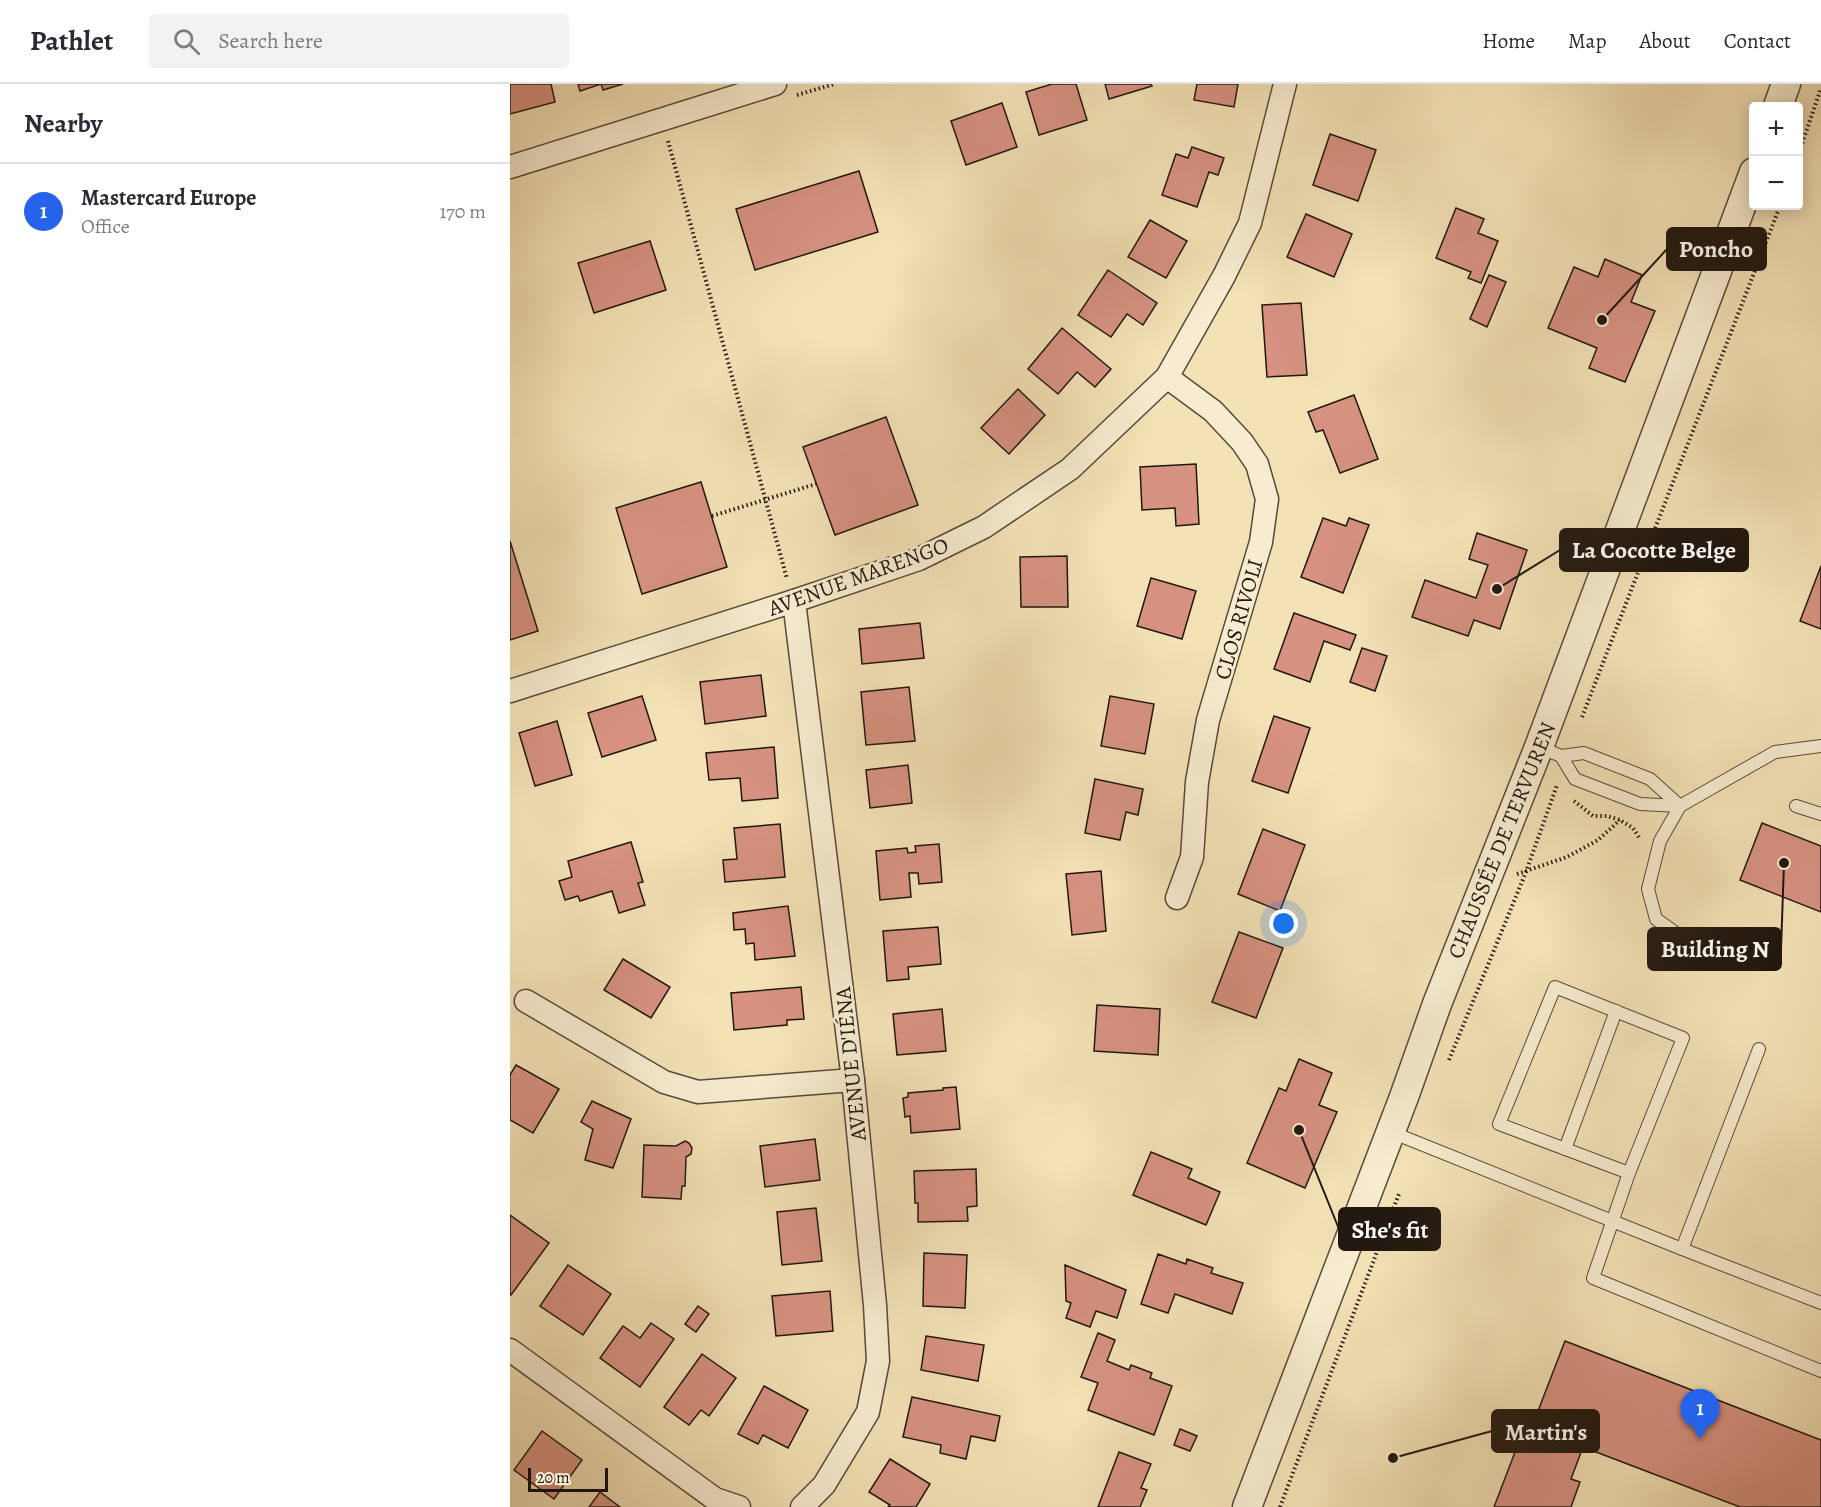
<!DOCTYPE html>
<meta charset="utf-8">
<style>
:root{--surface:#fff;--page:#f2f2f3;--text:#2b2b33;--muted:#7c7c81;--line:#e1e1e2;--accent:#2563eb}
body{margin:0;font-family:Alegreya,serif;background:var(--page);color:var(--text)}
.controls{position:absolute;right:18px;top:18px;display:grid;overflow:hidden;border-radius:6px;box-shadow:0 3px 15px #0003}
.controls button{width:54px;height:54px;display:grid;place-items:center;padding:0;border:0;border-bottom:2px solid var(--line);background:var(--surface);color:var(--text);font:30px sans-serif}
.scale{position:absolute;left:18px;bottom:15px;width:80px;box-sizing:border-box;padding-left:6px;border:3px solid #20170f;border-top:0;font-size:16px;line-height:21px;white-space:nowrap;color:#20170f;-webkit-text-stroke:4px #f8ecd0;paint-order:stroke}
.you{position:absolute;left:774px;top:840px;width:21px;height:21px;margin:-15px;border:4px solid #fff;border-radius:50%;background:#1a73e8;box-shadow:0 0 0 9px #1a73e833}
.badge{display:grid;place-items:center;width:39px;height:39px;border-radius:50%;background:var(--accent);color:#fff;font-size:20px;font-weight:700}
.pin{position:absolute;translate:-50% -50px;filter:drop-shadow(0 2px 3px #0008)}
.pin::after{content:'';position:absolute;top:32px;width:21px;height:18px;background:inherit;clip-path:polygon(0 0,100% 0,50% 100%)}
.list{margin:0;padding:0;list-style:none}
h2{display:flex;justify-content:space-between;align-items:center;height:78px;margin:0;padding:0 24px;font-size:26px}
h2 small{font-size:20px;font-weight:400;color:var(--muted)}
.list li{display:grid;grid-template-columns:39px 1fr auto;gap:18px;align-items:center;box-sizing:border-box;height:96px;padding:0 24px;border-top:2px solid var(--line)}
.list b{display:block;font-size:22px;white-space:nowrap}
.list p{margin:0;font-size:20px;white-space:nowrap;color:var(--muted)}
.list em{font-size:20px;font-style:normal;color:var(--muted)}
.icon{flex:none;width:33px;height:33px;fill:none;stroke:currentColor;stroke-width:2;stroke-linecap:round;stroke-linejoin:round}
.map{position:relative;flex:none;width:1311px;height:1423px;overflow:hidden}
header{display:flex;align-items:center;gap:36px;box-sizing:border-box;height:84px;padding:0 30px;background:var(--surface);border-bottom:2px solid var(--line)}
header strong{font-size:28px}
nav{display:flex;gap:33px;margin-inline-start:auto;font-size:21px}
.search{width:420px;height:54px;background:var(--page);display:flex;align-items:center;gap:15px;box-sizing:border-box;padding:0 21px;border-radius:6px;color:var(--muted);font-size:22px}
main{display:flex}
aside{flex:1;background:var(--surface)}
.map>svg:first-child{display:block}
.building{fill:#d79282;stroke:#20170f;stroke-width:1.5}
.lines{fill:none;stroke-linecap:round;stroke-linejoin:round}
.service-casing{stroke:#554a39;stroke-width:14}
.minor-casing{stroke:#554a39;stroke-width:25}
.tertiary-casing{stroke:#554a39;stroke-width:31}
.path{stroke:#20170f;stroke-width:4;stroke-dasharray:1.5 3;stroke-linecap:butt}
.service{stroke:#f8ecd0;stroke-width:12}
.minor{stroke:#f8ecd0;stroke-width:22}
.tertiary{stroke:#f8ecd0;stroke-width:28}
.labels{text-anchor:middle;stroke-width:5;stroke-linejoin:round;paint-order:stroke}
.street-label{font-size:22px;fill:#20170f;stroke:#f8ecd0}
.leader{fill:none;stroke:#20170f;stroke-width:2}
.callout-dot{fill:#20170f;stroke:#f8ecd0;stroke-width:2}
.callout{fill:#20170f;stroke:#20170f;stroke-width:2}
.callout-label{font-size:24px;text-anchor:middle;font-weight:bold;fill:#fff}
</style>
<header>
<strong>Pathlet</strong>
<div class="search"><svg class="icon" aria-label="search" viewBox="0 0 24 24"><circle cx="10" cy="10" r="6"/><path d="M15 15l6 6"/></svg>Search here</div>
<nav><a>Home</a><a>Map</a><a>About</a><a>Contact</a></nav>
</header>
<main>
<aside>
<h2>Nearby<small></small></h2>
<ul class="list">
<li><span class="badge">1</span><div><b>Mastercard Europe</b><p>Office</p></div><em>170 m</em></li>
</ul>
</aside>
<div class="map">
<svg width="1311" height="1423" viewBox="0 0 1311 1423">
<rect width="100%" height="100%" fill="#f4e2b7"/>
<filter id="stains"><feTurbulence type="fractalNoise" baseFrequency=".00333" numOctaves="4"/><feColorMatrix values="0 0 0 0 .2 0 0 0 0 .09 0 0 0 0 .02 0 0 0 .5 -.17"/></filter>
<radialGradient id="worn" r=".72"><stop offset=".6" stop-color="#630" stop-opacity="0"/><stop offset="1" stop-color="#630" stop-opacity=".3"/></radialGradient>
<g class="building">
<polygon points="0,0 41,0 45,18 0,30"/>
<polygon points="68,0 91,0 70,7"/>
<polygon points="91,0 113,0 93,6"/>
<polygon points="542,0 566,0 577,36 529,51 516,8"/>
<polygon points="595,0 641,0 642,2 599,15"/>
<polygon points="687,0 728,0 724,23 684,16"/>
<polygon points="492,19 507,63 456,81 441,37"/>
<polygon points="820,50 866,66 848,117 803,101"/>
<polygon points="682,63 714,74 708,91 699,88 687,123 652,111 666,70 678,74"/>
<polygon points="349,87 368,148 245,186 226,125"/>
<polygon points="946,124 974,135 968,149 988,157 971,199 958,194 961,188 926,174"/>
<polygon points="796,130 842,150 824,193 777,173"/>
<polygon points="640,136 677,157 656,194 618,173"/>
<polygon points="140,157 156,206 84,229 68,179"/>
<polygon points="1095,175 1132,191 1121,218 1145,227 1115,298 1079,284 1087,264 1038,244 1064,183 1088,193"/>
<polygon points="598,186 647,219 633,241 617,230 601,253 568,231"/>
<polygon points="979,191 996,198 977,243 960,235"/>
<polygon points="791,219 797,291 757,293 752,221"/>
<polygon points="552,244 601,285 585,303 567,288 548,310 518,285"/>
<polygon points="508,305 535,331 499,370 471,344"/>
<polygon points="844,311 868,375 830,389 813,346 806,348 798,328"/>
<polygon points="376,333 408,421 325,451 293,363"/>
<polygon points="686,380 689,440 666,442 665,424 632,426 630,383"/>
<polygon points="191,398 217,483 132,510 106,424"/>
<polygon points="813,434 836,442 839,434 859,441 833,509 791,493"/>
<polygon points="967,449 1017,466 990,545 964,536 958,552 902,533 915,496 966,514 978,481 959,475"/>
<polygon points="0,457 28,547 0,556"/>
<polygon points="557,472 558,523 511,523 510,473"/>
<polygon points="1311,482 1311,545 1290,537"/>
<polygon points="641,494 686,507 672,555 627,542"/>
<polygon points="784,529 846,551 840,566 814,557 800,598 764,585"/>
<polygon points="410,539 414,574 352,580 349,545"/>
<polygon points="852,564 877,572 865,607 840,598"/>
<polygon points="251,591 256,632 195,640 190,598"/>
<polygon points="399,603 405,657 356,661 351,608"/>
<polygon points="132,612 146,656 92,673 78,629"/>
<polygon points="600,612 644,620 635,670 591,662"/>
<polygon points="764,632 800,644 778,709 742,697"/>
<polygon points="47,637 62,691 25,702 9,649"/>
<polygon points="264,663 268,714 232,717 230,694 199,696 196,669"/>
<polygon points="398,681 402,719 360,724 356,686"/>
<polygon points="585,695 633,705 628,731 616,728 610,756 575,749"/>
<polygon points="1252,739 1311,762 1311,828 1230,796"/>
<polygon points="270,740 275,793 215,798 213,776 227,775 224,744"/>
<polygon points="753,745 795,761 770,827 728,810"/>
<polygon points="121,758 133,798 128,799 135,821 109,829 102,807 70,817 68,812 55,816 49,797 62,793 58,777"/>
<polygon points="429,760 432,798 409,800 408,789 399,789 401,813 370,816 366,767 397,764 398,769 406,768 405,762"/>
<polygon points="591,787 596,847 562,851 556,790"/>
<polygon points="278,822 285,872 245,876 244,859 236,860 235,845 224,846 223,829"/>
<polygon points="428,843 431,880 398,883 399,895 377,897 373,847"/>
<polygon points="729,848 773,864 746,934 702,918"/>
<polygon points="113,875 160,903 141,934 94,906"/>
<polygon points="291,903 294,935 277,936 277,941 224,946 221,909"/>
<polygon points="587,921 650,925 648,971 584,967"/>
<polygon points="432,925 436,967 387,971 383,930"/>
<polygon points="789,975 822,989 809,1021 827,1028 795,1104 737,1079 769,1004 776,1007"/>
<polygon points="6,981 49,1005 23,1049 0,1036 0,991"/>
<polygon points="446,1003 450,1045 401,1049 400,1032 395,1033 393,1014 398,1013 398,1009 433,1006 433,1004"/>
<polygon points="82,1017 121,1035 103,1084 75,1076 83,1045 71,1038"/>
<polygon points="305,1055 310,1096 255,1103 250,1062"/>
<polygon points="175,1057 179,1059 182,1064 181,1070 176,1073 175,1102 172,1102 171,1115 132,1113 134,1061 166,1062"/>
<polygon points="641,1068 682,1085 678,1094 710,1108 696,1141 623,1111"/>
<polygon points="466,1085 467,1122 457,1123 458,1137 408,1138 408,1119 405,1119 404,1087"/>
<polygon points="306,1124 312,1177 272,1181 267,1128"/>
<polygon points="0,1131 39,1159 1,1211 0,1211"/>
<polygon points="414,1169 457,1171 455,1224 413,1222"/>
<polygon points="648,1170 676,1180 677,1175 703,1184 701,1189 733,1199 722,1230 665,1210 658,1229 631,1220"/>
<polygon points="58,1181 101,1210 73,1251 30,1222"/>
<polygon points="555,1181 616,1206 607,1234 586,1227 580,1243 556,1234 561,1219 556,1217"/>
<polygon points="320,1207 323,1247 266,1252 262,1212"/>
<polygon points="188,1222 199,1230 186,1248 175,1240"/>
<polygon points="141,1239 164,1255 130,1303 90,1274 113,1242 130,1254"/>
<polygon points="588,1249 605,1256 597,1277 619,1286 621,1281 642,1289 640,1294 662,1302 644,1351 578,1326 588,1299 571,1293"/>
<polygon points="416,1252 474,1261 468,1297 411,1286"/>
<polygon points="1055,1257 1311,1356 1311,1423 1230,1423 1073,1363 1061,1395 1070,1398 1061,1423 984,1423 1010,1355 1025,1361 1032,1343 1023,1340"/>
<polygon points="192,1270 226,1294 199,1332 191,1326 179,1341 154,1323"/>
<polygon points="254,1302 298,1326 278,1364 253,1351 248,1360 228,1350"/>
<polygon points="402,1313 490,1332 485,1357 461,1352 456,1375 430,1369 431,1361 393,1353"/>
<polygon points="670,1345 687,1352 680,1367 664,1361"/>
<polygon points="32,1347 72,1376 44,1415 4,1386"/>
<polygon points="609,1368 641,1380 631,1404 637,1406 630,1423 588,1423"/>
<polygon points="380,1375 420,1400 406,1423 378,1423 380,1421 359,1408"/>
<polygon points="90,1408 110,1423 79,1423"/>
</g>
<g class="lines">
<defs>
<g id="service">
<polyline points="1029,663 1051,672 1074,669 1140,695 1170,722"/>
<polyline points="1051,672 1065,695 1130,720 1170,722"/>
<polyline points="1286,722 1311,730"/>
<polyline points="1214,857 1181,860 1146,835 1138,805 1150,757 1170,722 1265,668 1311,662"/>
<polyline points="1249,965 1172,1165 1311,1219"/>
<polyline points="881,1048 1172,1165"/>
<polyline points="1055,1065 1106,927"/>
<polyline points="1119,1089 989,1040 1045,903 1173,954 1119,1089 1083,1194 1311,1287"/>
</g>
<g id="minor">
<polyline points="0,83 265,0"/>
<polyline points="657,293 703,327 732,358 747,380 757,415 751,458 698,636 687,698 682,773 667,814"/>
<polyline points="284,517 343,996 365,1221 368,1277 358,1328 314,1401 292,1423"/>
<polyline points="0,607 284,517 409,475 474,443 560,385 657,293 714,192 740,139 775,0"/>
<polyline points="16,917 154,998 188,1008 343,996"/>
<polyline points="0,1266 205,1415 229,1423"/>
</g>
<g id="tertiary">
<polyline points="1268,22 1276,0"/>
<polyline points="737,1423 894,1013 927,920 1029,663 1244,88"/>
</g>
</defs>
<use href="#service" class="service-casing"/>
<use href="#minor" class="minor-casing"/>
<use href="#tertiary" class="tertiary-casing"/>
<g class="path">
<polyline points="287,11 324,0"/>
<polyline points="158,57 277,495"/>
<polyline points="1288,72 1311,4"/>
<polyline points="202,432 306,400"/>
<polyline points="1072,633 1270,122"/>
<polyline points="1064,717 1083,732 1097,732 1110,736 1123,744 1130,755"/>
<polyline points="1007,790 1057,773 1088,756 1110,736"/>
<polyline points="939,976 1016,788 1047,701"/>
<polyline points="770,1423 889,1110"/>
</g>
<use href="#service" class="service"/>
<use href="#minor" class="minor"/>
<use href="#tertiary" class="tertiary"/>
</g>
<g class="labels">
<g class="street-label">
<text transform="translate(348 492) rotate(-20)" y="8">AVENUE MARENGO</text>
<text transform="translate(728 535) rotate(-74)" y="8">CLOS RIVOLI</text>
<text transform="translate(991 756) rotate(-68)" y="8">CHAUSSÉE DE TERVUREN</text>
<text transform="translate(340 980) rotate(-96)" y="8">AVENUE D'IÉNA</text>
</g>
</g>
<path class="leader" d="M1092 236L1157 165M987 505L1050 466M1274 779L1271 865M789 1046L829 1145M883 1374L982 1347"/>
<g class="callout-dot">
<circle cx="1092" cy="236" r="6"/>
<circle cx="987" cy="505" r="6"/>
<circle cx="1274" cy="779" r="6"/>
<circle cx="789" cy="1046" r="6"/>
<circle cx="883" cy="1374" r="6"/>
</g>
<g class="callout">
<rect x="1157" y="144" width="99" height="42" rx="6"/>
<rect x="1050" y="445" width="188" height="42" rx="6"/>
<rect x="1138" y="844" width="133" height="42" rx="6"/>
<rect x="829" y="1124" width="101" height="42" rx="6"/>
<rect x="982" y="1326" width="107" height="42" rx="6"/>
</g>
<g class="callout-label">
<text x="1206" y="173">Poncho</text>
<text x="1144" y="474">La Cocotte Belge</text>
<text x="1205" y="873">Building N</text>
<text x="880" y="1154">She's fit</text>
<text x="1036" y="1356">Martin's</text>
</g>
<rect width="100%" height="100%" filter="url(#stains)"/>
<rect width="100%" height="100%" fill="url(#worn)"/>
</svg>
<div class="controls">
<button>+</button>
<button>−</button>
</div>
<div class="scale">20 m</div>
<div class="you"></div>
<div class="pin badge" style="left:1190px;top:1355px">1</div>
</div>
</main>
